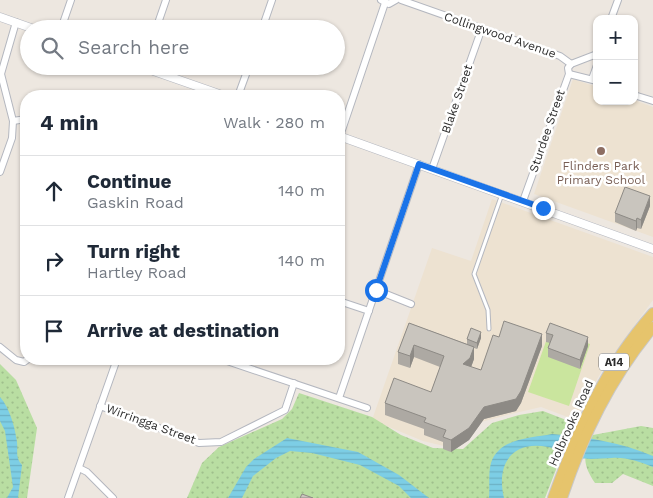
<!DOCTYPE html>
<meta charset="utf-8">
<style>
:root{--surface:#fff;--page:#f2f2f3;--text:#1f2937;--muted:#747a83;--line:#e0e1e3}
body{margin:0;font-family:"Work Sans",sans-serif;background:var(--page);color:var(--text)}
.controls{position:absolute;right:15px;top:15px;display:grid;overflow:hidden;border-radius:10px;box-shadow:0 1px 4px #0004}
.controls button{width:45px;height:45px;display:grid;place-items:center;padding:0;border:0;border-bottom:1px solid var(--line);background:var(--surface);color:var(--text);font:25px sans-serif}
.stop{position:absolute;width:15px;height:15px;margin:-11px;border:4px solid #1a73e8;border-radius:50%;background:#fff}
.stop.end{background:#1a73e8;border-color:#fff;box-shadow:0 1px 5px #0008}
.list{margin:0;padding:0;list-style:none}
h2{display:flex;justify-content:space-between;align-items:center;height:65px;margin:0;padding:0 20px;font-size:21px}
h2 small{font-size:16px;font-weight:400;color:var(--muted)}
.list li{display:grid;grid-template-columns:32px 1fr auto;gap:15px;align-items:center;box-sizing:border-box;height:70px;padding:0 20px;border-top:1px solid var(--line)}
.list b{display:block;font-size:19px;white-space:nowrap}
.list p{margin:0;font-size:16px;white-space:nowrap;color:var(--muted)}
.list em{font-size:16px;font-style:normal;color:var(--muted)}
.icon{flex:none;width:28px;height:28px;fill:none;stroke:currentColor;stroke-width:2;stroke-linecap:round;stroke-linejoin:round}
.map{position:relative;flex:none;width:653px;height:498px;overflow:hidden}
.search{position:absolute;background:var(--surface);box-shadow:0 1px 4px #0004;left:20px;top:20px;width:325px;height:55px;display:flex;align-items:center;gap:12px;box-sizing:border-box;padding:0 18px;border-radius:28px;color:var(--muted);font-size:19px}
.panel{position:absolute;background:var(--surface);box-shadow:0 1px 4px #0004;left:20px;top:90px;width:325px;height:275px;border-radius:20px}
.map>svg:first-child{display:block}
.education{fill:#ede2d1}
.grass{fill:url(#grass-dots)}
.pitch{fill:#cae59e}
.water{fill:url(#water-rules)}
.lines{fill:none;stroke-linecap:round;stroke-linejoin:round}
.service-casing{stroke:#b4b7bf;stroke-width:5}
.minor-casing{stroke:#b4b7bf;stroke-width:8}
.tertiary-casing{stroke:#b4b7bf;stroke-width:9}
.primary-casing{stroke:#c8c8c8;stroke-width:12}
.service{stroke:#fff;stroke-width:3}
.minor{stroke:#fff;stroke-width:6}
.tertiary{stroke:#fff;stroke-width:8}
.primary{stroke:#e6c46c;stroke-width:10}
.wall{fill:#ada9a3}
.shaded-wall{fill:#8d8a85}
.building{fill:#c9c5be;stroke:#8d8a85}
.route{stroke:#1a73e8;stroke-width:6}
.education-dot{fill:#8d6e63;stroke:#fff;stroke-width:2}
.labels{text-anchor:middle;stroke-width:5;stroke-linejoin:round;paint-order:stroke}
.shield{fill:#fff;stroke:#6c6c6c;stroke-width:1}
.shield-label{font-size:11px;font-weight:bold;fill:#2d2d2d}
.street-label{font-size:12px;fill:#2d2d2d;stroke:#fff}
.education-label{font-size:12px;fill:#785e54;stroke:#fff}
</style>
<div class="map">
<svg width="653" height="498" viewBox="0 0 653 498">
<defs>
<pattern id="grass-dots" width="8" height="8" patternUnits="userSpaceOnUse" patternTransform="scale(1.25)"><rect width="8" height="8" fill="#b9dea2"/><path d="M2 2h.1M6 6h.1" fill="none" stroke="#9fbf8c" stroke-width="1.8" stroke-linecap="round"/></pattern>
<pattern id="water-rules" width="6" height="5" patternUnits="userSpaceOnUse" patternTransform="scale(1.25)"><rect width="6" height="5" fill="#7dcee5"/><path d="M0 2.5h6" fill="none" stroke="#6cb1c5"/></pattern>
</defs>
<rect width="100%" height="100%" fill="#ede7e0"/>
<g class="education">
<polygon points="573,79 597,87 597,101 634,100 653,107 653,237 534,194"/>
<polygon points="492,199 653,257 653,300 603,369 583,404 578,421 541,407 511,414 481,422 452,448 423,441 372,420 432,248 471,261"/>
</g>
<g class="grass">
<polygon points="0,364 16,380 37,428 27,498 0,498"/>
<polygon points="299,393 372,417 401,435 433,448 463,449 492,423 519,415 543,411 574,423 545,498 187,498 202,463 219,447 282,419 292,409"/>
<path d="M641 426 653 428V486L623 474 612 483H595C583 465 582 455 593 435Z"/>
</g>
<polygon class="pitch" points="550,330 590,344 569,406 528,392"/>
<g class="water">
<path d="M0 397C10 408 15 428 17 442 18 452 15 457 22 465L18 498H7L13 487 5 431 0 421Z"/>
<path d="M552 434C587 437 620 442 653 456V467C640 462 626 457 612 458 602 458 590 460 581 458 570 455 559 449 548 447 511 440 496 465 504 498H489C490 487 488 473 491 463 499 438 531 438 552 434Z"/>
<polygon points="287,438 358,452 399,475 429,498 411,498 399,486 360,465 312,453 290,451 276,458 253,476 242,498 228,498 246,467 254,459"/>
</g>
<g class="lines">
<defs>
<polyline id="service" points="489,329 488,310 474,274 502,194"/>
<g id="minor">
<polyline points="381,0 389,4 396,0"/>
<polyline points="401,0 560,56 571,64"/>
<polyline points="611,19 618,0"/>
<polyline points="61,29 71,0"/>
<polyline points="156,29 166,0"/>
<polyline points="262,29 272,0"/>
<polyline points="571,64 597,54"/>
<polyline points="569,74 597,81"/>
<polyline points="592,79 597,65"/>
<polyline points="634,95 653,101"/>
<polyline points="238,96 249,66"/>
<polyline points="13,121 26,119"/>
<polyline points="340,136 385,3"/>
<polyline points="432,169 482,28"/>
<polyline points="0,172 12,138 13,121 1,74 16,22"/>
<polyline points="523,201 569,74 568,68 571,64"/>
<polyline points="376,290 411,304"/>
<polyline points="339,301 369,311"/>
<polyline points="0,347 16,360 24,362 28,359"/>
<polyline points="221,359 367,408"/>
<polyline points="339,398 419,164"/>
<polyline points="100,406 199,443 221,442 285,410 294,383"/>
<polyline points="79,468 87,472 113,498"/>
<polyline points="68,498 117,359"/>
</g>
<g id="tertiary">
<polyline points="0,17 34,29"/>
<polyline points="139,66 225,96"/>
<polyline points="339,136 653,249"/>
</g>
<g id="primary">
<path d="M553 498C578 429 604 368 653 313"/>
<path d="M562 498C583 435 610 379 653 327"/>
</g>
</defs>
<use href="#service" class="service-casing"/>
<use href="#minor" class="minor-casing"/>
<use href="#tertiary" class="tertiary-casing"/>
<use href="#primary" class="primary-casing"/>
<use href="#service" class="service"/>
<use href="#minor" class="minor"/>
<use href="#tertiary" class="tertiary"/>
<use href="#primary" class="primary"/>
</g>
<g class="wall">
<polygon points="650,206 641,229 637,228 636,231 615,222 615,213"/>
<polygon points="409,323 467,344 467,339 481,338 477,349 474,348 474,359 471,367 481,370 499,337 542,346 521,403 516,411 484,419 469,440 451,452 443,449 443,442 424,435 424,429 385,415 385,403 431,392 440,367 414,357 410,368 398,364 398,352"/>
<polygon points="546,333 588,346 580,369 548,357 548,348 550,343 546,342"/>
</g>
<g class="shaded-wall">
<polygon points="650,196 650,206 641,229 641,220"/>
<polygon points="637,218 637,228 636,231 636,221"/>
<polygon points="481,332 481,338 477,349 477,343"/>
<polygon points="542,334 542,346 521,403 516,411 484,419 469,440 451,452 451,440 484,407"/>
<polygon points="588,337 588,346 580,369 580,360"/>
<polygon points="414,345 414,357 410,368 410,356"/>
<polygon points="474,347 474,359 470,370 463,364"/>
</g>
<g class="building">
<polygon points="625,187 650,196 641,220 637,218 636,221 615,213"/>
<polygon points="504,321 542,334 521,391 516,399 484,407 469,428 451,440 443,437 446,430 424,422 426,418 385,403 394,378 431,392 444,356 414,345 410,356 398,352 409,323 474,347 470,358 463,364 481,370 493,335 499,337"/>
<polygon points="550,323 588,337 580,360 548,348 553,335 546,333"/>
<polygon points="471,328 481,332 477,343 467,339"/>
<polygon points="302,494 313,498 300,498"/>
</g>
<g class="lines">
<polyline class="route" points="376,290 419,164 543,208"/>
</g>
<circle class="education-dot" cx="601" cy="151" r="5"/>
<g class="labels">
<rect class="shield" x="599" y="353.5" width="30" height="17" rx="4"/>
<g class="shield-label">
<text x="614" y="366">A14</text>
</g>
<g class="street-label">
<text transform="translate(500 35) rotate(19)" y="4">Collingwood Avenue</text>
<text transform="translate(457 99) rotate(-71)" y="4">Blake Street</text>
<text transform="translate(547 131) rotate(-71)" y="4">Sturdee Street</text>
<text transform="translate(571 423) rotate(-66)" y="4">Holbrooks Road</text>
<text transform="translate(151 424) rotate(20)" y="4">Wirringga Street</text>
</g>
<g class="education-label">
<text x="601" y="170">Flinders Park<tspan x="601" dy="14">Primary School</tspan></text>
</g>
</g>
</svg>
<div class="controls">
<button>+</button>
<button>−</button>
</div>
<div class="stop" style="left:376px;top:290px"></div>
<div class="stop end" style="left:543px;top:208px"></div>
<div class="search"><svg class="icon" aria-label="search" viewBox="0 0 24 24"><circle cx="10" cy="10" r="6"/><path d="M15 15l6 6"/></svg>Search here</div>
<section class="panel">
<h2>4 min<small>Walk · 280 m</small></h2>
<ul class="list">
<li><svg class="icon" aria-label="ahead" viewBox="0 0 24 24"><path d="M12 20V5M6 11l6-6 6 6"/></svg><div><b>Continue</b><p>Gaskin Road</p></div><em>140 m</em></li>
<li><svg class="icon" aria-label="right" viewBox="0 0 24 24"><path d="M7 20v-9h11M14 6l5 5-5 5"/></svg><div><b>Turn right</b><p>Hartley Road</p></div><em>140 m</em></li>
<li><svg class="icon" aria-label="arrive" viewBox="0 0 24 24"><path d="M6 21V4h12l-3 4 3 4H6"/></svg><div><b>Arrive at destination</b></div></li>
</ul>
</section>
</div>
